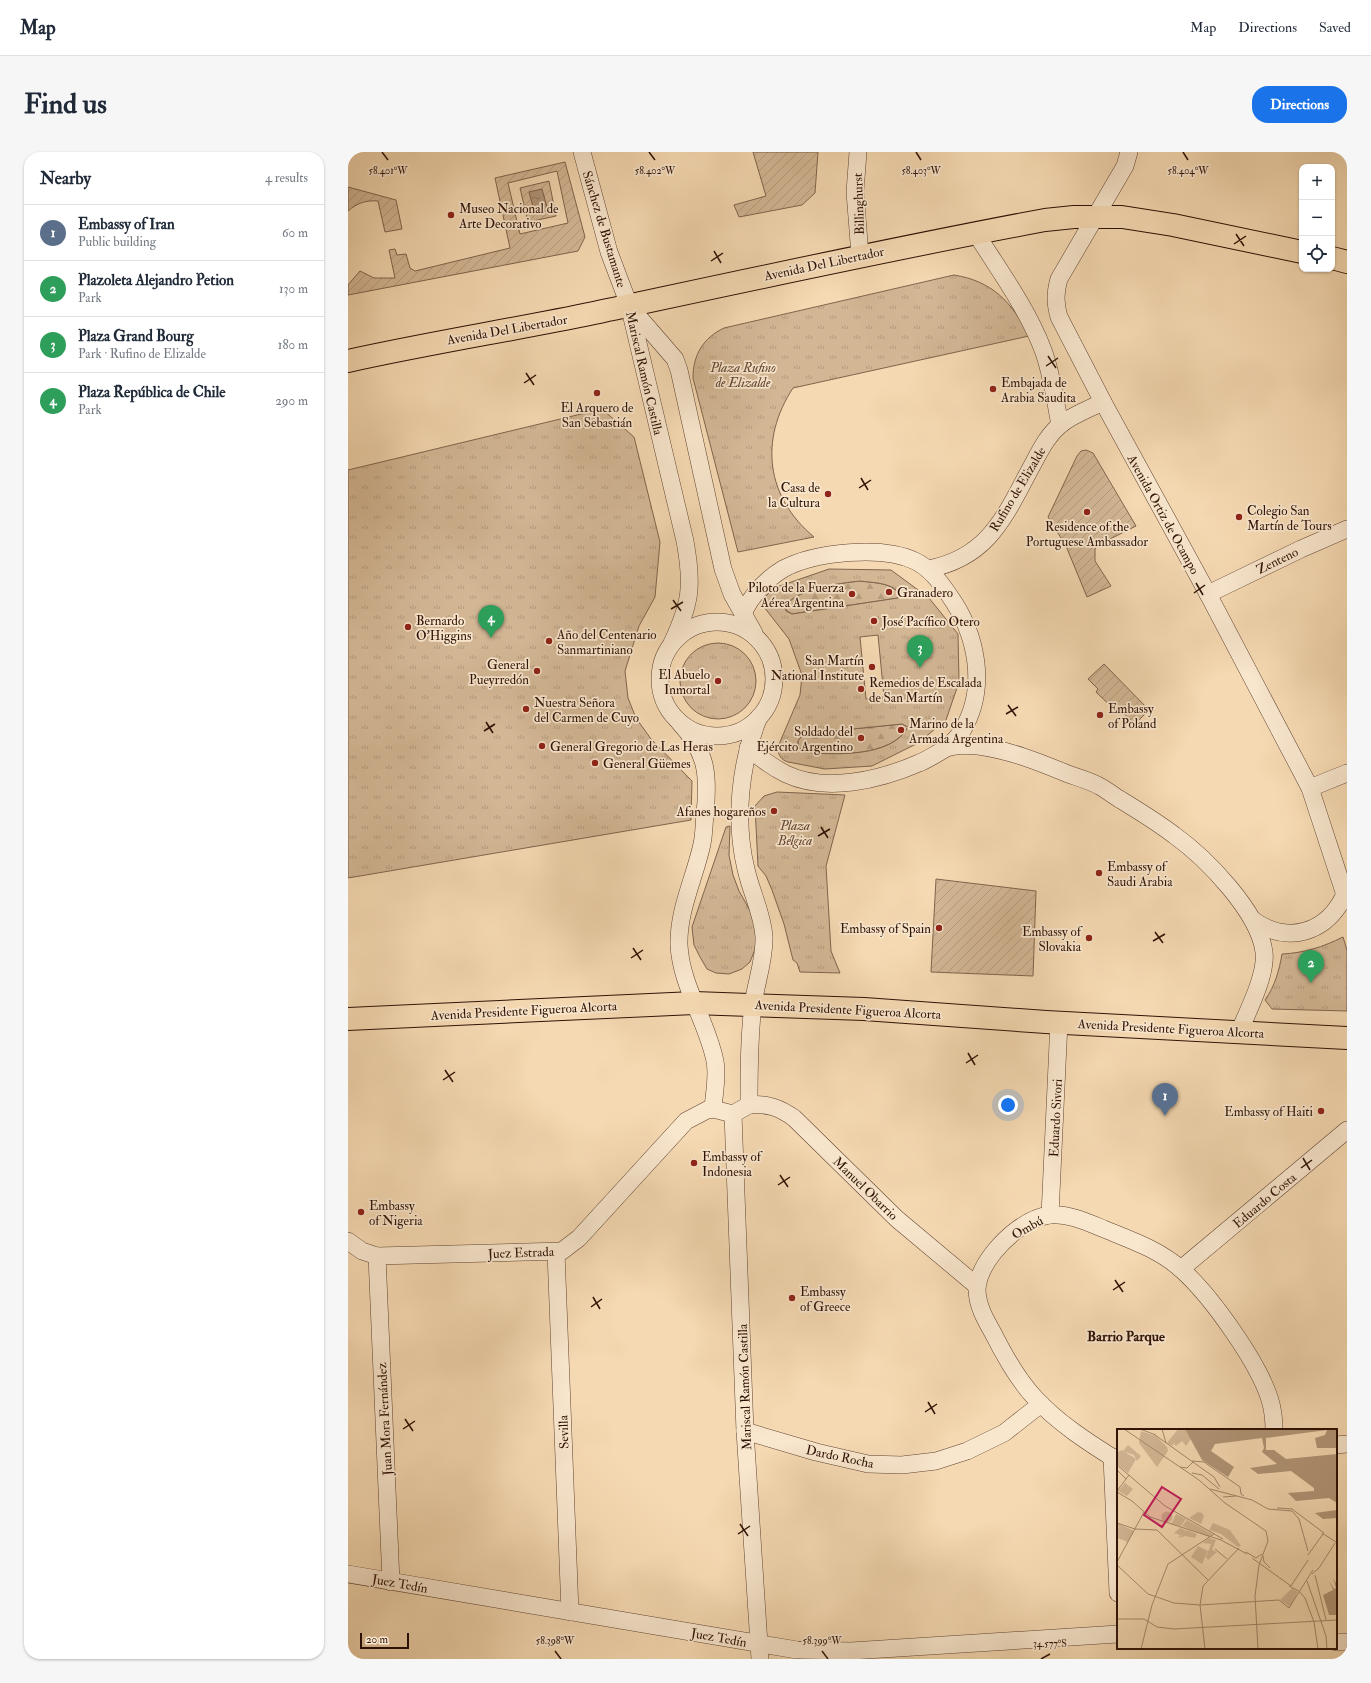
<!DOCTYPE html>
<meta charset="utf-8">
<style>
:root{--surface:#fff;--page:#f6f6f7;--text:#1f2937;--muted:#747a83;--line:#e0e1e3;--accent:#1a73e8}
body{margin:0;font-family:"IM FELL Double Pica",serif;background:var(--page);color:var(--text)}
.controls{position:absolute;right:12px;top:12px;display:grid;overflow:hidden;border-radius:8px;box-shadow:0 1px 3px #0004}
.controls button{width:36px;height:36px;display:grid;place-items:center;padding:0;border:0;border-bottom:1px solid var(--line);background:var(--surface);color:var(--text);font:20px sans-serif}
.scale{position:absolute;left:12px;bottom:10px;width:49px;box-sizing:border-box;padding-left:4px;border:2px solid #2e1105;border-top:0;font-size:11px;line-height:14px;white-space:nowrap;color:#2e1105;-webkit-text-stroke:3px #f8e6cd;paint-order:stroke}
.you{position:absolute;left:660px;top:953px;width:14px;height:14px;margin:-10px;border:3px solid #fff;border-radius:50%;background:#1a73e8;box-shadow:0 0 0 6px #1a73e833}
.badge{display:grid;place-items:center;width:26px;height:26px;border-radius:50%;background:var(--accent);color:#fff;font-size:13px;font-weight:700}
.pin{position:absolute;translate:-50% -33px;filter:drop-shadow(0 1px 2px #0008)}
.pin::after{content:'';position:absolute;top:21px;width:14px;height:12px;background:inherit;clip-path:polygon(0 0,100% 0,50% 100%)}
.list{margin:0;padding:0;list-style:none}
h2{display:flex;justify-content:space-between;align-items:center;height:52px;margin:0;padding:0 16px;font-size:17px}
h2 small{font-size:13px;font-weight:400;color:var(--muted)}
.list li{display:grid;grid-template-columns:26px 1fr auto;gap:12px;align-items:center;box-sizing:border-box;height:56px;padding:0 16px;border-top:1px solid var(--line)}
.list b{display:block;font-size:15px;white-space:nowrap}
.list p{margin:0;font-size:13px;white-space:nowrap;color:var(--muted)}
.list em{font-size:13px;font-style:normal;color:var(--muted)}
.icon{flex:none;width:22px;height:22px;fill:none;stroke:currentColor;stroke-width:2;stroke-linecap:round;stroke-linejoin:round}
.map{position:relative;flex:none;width:999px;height:1507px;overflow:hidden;border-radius:16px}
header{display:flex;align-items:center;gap:24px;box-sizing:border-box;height:56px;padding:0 20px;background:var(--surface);border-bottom:1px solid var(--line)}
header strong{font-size:19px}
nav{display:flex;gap:22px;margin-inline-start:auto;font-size:14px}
.intro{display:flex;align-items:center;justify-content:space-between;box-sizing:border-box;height:96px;padding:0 24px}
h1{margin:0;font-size:28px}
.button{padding:10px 18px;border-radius:16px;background:var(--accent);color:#fff;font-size:14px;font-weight:700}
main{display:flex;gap:24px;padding:0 24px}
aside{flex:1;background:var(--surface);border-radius:16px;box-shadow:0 1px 3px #0004}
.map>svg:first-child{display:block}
.forest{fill:url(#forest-firs);stroke:#80644d}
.park{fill:url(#park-tufts);stroke:#80644d;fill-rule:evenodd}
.garden{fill:url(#garden-furrows);stroke:#80644d;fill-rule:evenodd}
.water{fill:url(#water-ripples);stroke:#7d6049}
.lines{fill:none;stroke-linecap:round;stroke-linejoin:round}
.minor-casing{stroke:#604330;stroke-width:18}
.primary-casing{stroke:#2e1105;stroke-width:24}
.minor{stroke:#f8e6cd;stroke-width:17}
.primary{stroke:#f5d9b2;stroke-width:22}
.ticks{fill:none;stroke:#2e1105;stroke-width:1.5}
.poi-dot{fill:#8f2418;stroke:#f8e6cd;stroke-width:1.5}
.labels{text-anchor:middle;stroke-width:3.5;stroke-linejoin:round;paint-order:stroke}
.street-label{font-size:13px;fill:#2e1105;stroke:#f8e6cd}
.poi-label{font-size:13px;fill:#2e1105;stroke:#f8e6cd;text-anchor:start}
.park-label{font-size:13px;font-style:italic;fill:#604330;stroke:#f8e6cd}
.neighbourhood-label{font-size:14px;font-weight:bold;fill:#2e1105;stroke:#f8e6cd}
.inset-road{fill:none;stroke:#a5896d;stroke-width:1}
.view{fill:#c2185b;fill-opacity:0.15;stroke:#c2185b;stroke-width:2}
.inset-edge{fill:none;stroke:#2e1105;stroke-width:2}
.ticks-label{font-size:10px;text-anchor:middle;fill:#2e1105;stroke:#f8e6cd;stroke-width:3.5;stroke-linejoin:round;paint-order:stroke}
</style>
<header>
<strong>Map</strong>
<nav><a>Map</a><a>Directions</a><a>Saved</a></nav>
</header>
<div class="intro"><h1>Find us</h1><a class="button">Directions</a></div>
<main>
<aside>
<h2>Nearby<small>4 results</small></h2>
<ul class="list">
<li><span class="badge" style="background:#5c6f8a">1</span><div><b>Embassy of Iran</b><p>Public building</p></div><em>60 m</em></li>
<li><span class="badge" style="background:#2e9e5b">2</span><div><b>Plazoleta Alejandro Petion</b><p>Park</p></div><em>130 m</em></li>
<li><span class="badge" style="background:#2e9e5b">3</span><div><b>Plaza Grand Bourg</b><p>Park · Rufino de Elizalde</p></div><em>180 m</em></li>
<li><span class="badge" style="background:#2e9e5b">4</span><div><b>Plaza República de Chile</b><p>Park</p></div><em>290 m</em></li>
</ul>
</aside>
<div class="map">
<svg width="999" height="1507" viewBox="0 0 999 1507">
<defs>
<pattern id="forest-firs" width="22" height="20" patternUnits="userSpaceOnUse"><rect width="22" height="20" fill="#d3b795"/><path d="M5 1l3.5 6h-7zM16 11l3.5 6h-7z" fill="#b59c7f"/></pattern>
<pattern id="park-tufts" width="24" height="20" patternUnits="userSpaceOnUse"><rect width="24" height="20" fill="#d3b795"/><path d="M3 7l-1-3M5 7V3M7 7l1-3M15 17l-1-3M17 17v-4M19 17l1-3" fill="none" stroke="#b59c7f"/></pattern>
<pattern id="garden-furrows" width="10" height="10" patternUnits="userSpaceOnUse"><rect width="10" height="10" fill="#d3b795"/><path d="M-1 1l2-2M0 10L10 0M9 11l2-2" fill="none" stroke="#b59c7f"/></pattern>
<pattern id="water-ripples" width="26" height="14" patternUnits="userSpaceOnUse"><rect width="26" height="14" fill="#b19577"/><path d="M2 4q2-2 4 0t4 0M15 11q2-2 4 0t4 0" fill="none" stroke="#907860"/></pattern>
</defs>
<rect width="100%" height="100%" fill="#f5d9b2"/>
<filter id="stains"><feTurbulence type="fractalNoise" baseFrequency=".005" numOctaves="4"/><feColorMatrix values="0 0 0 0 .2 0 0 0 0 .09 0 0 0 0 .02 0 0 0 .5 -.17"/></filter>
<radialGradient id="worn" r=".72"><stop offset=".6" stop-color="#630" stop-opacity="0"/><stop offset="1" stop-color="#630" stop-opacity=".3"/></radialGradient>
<g class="forest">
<path d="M512 429C526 431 542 430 552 442L550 446 444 462 438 458 437 455C446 437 493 431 512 429Z"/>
<path d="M554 572 560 575C543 606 485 603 455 600L450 594V589L455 582Z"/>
</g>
<g class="park">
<path d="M606 123C644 129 664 150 681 184L445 236C411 288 418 345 466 385L390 400 345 226C345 203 355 186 376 176Z"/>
<polygon points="254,257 286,285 312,390 307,445 291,474 277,519 280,546 288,566 303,587 344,629 343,668 0,726 0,318"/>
<path d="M481 417 543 418 581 446 610 482 611 530 598 568 570 591 524 614 477 617 440 610C433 608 431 603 429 597L452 543 454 523 441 487 416 455 417 445 426 436ZM512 429C526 431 543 430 552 442L550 446 444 462 438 459 437 455C446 437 493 431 512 429ZM530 483 536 545 518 547 512 485ZM554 572 560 575C544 606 484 603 455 600L450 594V589L455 582Z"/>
<circle cx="370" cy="529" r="38"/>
<polygon points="429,640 497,643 478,714 483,799 492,821 452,820 449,811 445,808 436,772 424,738 418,724 410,714 407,654 416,644"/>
<polygon points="382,674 381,703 385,723 391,739 409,771 409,792 402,810 394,817 381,822 368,821 359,817 352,805 346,793 344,775 378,675"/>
<path d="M995 785 999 798V859L924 857 917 848C927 834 931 819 934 802 956 801 975 795 995 785Z"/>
</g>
<g class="garden">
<polygon points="405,0 470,0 467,41 454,53 391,65 386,53 418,44"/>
<path d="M217 10 237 85 230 99 0 143V133L12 119 26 126H47L41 98 47 97 49 103 58 102 62 116 67 119 162 96 147 26ZM209 19 220 71 172 82 160 31Z"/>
<polygon points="201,29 208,64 180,70 172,36"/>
<path d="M0 35 48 48 54 77 37 80 30 49C18 48 9 51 0 59Z"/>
<polygon points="738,298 745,301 788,374 750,393 747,397 747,409 763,434 739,445 718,394 700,365 729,304 733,299"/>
<polygon points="756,512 801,558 787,572 774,560 771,562 748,540 750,537 740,527"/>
<polygon points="588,727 688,739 685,824 583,820"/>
</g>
<polygon class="water" points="194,37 200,59 187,62 181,40"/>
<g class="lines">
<defs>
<g id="minor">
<path d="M234 0 261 100 281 153 337 389C345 433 343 451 324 491"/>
<polyline points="510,0 507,40 512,103"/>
<path d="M781 0 777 14 711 127C707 141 707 151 711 165L755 250 860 442 962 636 999 749"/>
<path d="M627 80C651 118 679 156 695 198 704 222 707 248 712 273"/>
<polyline points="282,155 327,207 331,218 375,417 384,442 406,481"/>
<path d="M580 417C643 405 658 361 686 310 693 297 700 283 712 273 724 263 741 257 755 250"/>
<polyline points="860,442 953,397 999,377"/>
<path d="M395 461C404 443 417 428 435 417 467 400 534 393 567 409 582 416 592 430 601 443 629 482 640 536 614 579 610 585 605 590 600 595"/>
<circle cx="369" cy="527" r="57"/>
<path d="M331 570C359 600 361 622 357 662 356 672 356 683 354 692 347 725 330 758 331 793 333 834 359 869 367 909 370 924 366 942 365 957"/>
<path d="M400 596C412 606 424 615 438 622 478 641 532 628 571 611 581 607 589 601 599 596 606 593 622 593 630 594 661 598 691 610 720 622 731 626 743 629 753 635 760 639 766 644 773 648 791 659 809 670 826 683 858 706 911 760 916 800 919 822 900 859 891 880"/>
<polyline points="962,636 999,621"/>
<path d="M905 768C940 793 979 781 997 742"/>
<path d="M401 953C401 919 401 886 405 853 408 830 417 807 416 784 414 760 403 740 398 717 386 668 392 611 411 565"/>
<path d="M401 953C419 951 432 956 446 966L549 1067 629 1134"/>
<polyline points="385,962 397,1279 412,1507"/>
<polyline points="702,1063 711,870"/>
<polyline points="0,1089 14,1099 29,1104 214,1099 231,1086 338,969 359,958 365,957 385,962 401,953"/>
<polyline points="208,1100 222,1460"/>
<polyline points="29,1104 43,1430"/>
<polyline points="833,1117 999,978"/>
<polyline points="397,1279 468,1300 520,1312 554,1313 588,1309 619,1299 656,1281 693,1252"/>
<polyline points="988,1293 999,1292"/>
<polyline points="764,1305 770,1441"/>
<path d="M770 1309C741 1291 710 1271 687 1246 669 1227 656 1203 645 1181 637 1167 629 1153 629 1137 630 1123 638 1110 646 1100 659 1084 680 1066 701 1063 720 1061 739 1070 756 1077 783 1088 812 1098 834 1118 863 1144 911 1211 922 1248 925 1258 926 1268 926 1278"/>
<polyline points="0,1422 449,1498 503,1499 770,1482"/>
<polyline points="988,1490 999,1490"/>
</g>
<g id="primary">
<polyline points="984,106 999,110"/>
<path d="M0 209C81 191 164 178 246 161 396 129 546 96 697 68L726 65H774L825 73 954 100"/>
<polyline points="0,867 346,851 516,857 698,870 999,886"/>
</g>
</defs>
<use href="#minor" class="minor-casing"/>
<use href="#primary" class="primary-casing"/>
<use href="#minor" class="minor"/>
<use href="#primary" class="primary"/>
</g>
<path class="ticks" d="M34 0 40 8M301 0 307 8M568 0 573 8M835 0 840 8M888 82 896 94M886 92 898 84M366 99 373 111M363 109 375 101M700 204 708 216M698 214 710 206M178 221 186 233M176 231 188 223M513 326 520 338M511 336 523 328M848 431 855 443M846 441 857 433M325 448 333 459M323 457 335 450M660 553 668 564M658 562 670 555M138 570 145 581M136 579 147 572M473 675 480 686M470 684 482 677M807 780 815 791M805 789 817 782M285 796 293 808M283 806 295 798M620 901 627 913M618 911 630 903M97 918 105 930M95 928 107 920M955 1006 962 1018M953 1016 964 1008M432 1023 440 1035M430 1033 442 1025M767 1128 775 1140M765 1138 777 1130M245 1145 252 1157M243 1155 254 1147M580 1250 587 1262M577 1260 589 1252M57 1267 65 1279M55 1277 67 1269M392 1372 400 1384M390 1382 402 1374M207 1499 213 1507M474 1499 480 1507M693 1507 702 1502"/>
<g class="poi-dot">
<circle cx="103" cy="63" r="4"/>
<circle cx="645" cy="237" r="4"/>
<circle cx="249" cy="241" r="4"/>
<circle cx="480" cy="342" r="4"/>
<circle cx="739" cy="360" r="4"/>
<circle cx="891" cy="365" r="4"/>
<circle cx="541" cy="440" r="4"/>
<circle cx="504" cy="442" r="4"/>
<circle cx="526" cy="469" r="4"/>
<circle cx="60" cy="475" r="4"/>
<circle cx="201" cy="489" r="4"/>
<circle cx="524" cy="515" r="4"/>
<circle cx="189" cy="519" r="4"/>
<circle cx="370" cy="529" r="4"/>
<circle cx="513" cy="537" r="4"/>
<circle cx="178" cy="557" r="4"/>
<circle cx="752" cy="563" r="4"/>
<circle cx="553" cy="578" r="4"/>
<circle cx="513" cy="586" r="4"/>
<circle cx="194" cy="594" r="4"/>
<circle cx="247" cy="611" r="4"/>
<circle cx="426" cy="659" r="4"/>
<circle cx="751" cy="721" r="4"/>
<circle cx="591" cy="776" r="4"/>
<circle cx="741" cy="786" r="4"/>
<circle cx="973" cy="959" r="4"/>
<circle cx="346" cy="1011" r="4"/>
<circle cx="13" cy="1060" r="4"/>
<circle cx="444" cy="1146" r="4"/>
</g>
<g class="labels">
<g class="street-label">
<text transform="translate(510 52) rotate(-92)" y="5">Billinghurst</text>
<text transform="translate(257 77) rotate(73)" y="5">Sánchez de Bustamante</text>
<text transform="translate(476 111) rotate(-12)" y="5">Avenida Del Libertador</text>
<text transform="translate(159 177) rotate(-10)" y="5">Avenida Del Libertador</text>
<text transform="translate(297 221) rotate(77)" y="5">Mariscal Ramón Castilla</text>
<text transform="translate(669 337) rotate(-59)" y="5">Rufino de Elizalde</text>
<text transform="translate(816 362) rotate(61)" y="5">Avenida Ortiz de Ocampo</text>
<text transform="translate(929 408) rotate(-26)" y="5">Zenteno</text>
<text transform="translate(500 857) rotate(3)" y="5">Avenida Presidente Figueroa Alcorta</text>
<text transform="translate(176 858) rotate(-3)" y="5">Avenida Presidente Figueroa Alcorta</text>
<text transform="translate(823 876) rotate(3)" y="5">Avenida Presidente Figueroa Alcorta</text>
<text transform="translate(707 966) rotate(-87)" y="5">Eduardo Sivori</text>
<text transform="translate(518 1036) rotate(44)" y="5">Manuel Obarrio</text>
<text transform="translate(916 1048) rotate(-40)" y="5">Eduardo Costa</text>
<text transform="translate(679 1075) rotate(-29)" y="5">Ombú</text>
<text transform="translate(173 1100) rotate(-2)" y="5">Juez Estrada</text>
<text transform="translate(396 1235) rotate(-92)" y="5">Mariscal Ramón Castilla</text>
<text transform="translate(36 1267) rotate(-93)" y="5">Juan Mora Fernández</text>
<text transform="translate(215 1280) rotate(-92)" y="5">Sevilla</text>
<text transform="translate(492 1304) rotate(12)" y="5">Dardo Rocha</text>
<text transform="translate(52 1431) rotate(10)" y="5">Juez Tedín</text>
<text transform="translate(371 1485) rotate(10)" y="5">Juez Tedín</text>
</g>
<g class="poi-label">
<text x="111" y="61">Museo Nacional de<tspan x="111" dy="15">Arte Decorativo</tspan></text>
<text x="653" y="235">Embajada de<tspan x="653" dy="15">Arabia Saudita</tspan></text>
<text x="249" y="260" text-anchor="middle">El Arquero de<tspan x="249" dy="15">San Sebastián</tspan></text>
<text x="472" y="340" text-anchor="end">Casa de<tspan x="472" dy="15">la Cultura</tspan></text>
<text x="899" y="363">Colegio San<tspan x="899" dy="15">Martín de Tours</tspan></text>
<text x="739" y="379" text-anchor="middle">Residence of the<tspan x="739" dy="15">Portuguese Ambassador</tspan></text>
<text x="496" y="440" text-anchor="end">Piloto de la Fuerza<tspan x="496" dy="15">Aérea Argentina</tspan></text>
<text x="549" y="445">Granadero</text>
<text x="68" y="473">Bernardo<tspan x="68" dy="15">O'Higgins</tspan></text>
<text x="534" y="474">José Pacífico Otero</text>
<text x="209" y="487">Año del Centenario<tspan x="209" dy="15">Sanmartiniano</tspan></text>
<text x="516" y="513" text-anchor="end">San Martín<tspan x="516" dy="15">National Institute</tspan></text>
<text x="181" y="517" text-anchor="end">General<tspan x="181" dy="15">Pueyrredón</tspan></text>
<text x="362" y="527" text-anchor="end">El Abuelo<tspan x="362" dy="15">Inmortal</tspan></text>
<text x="521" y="535">Remedios de Escalada<tspan x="521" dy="15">de San Martín</tspan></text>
<text x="186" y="555">Nuestra Señora<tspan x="186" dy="15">del Carmen de Cuyo</tspan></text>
<text x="760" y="561">Embassy<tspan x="760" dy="15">of Poland</tspan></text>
<text x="561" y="576">Marino de la<tspan x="561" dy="15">Armada Argentina</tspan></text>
<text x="505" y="584" text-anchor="end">Soldado del<tspan x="505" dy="15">Ejército Argentino</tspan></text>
<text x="202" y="599">General Gregorio de Las Heras</text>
<text x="255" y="616">General Güemes</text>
<text x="418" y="664" text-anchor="end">Afanes hogareños</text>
<text x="759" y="719">Embassy of<tspan x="759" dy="15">Saudi Arabia</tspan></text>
<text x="583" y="781" text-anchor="end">Embassy of Spain</text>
<text x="733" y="784" text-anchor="end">Embassy of<tspan x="733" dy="15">Slovakia</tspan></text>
<text x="965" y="964" text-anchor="end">Embassy of Haiti</text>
<text x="354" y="1009">Embassy of<tspan x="354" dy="15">Indonesia</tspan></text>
<text x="21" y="1058">Embassy<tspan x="21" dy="15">of Nigeria</tspan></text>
<text x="452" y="1144">Embassy<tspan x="452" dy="15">of Greece</tspan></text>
</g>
<g class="park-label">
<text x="395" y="220">Plaza Rufino<tspan x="395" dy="15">de Elizalde</tspan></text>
<text x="447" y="678">Plaza<tspan x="447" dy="15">Bélgica</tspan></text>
</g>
<g class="neighbourhood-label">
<text x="778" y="1189">Barrio Parque</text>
</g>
</g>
<g transform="translate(769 1277)">
<rect width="220" height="220" fill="#f5d9b2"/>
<path d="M5 21 19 30 11 44 0 35V23ZM0 94 17 102 11 113 0 109V100L2 99Z" fill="#d3b795"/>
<path d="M81 117 91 122 85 135 74 128Z" fill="#d3b795"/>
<path d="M61 0H68L74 10 69 17 65 12 59 17 56 14V17L50 14ZM24 2 39 7 50 18 51 22 40 38 22 14ZM11 16 24 27 20 32 17 26 6 22ZM13 48 8 54 16 60 10 67 1 62ZM44.5 88a5.5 5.5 0 1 1 11 0a5.5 5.5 0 1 1-11 0ZM81 83 85 84 87 87 84 95 72 89ZM59 85 69 90 64 97 54 95ZM70 91 95 105 92 108 65 97ZM96 94 113 101 124 117 121 118 104 105 92 101ZM63 99 69 101 67 103 70 101 80 105 78 109 68 107 62 109 67 103 60 110 63 106 57 104ZM92 109 99 111 95 121 100 123 91 131 89 128 94 115 85 114ZM175 159 181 163 173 178 163 171Z" fill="#d3b795"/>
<path d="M68 0H220L219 19H200L198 9 208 6 210 1 149 9V21H157L169 30 220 25V74L212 69 179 72 171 64 197 62V59L174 42 141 45 133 39 160 35 145 23 147 19 145 9 98 15 94 22 117 38 111 48 85 31ZM220 81V89L206 90 198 84ZM216 149 220 156V196L219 186H212L206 166 216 161 212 152 217 160 219 159Z" fill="#b19577"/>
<path class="inset-road" d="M7 0 82 51 108 74 149 102 151 112 142 136 138 167 141 220M23 0 39 6M45 0 49 14M38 6 97 48 103 58M75 32 87 33 123 58 124 65 127 67M0 36 48 77 106 110M63 38 70 39 76 33M0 41 9 50M75 44 85 46 102 60M93 60 135 71 151 80 175 82 182 90 191 122M0 62 12 46M0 63 15 72 33 88 104 111 130 125M106 68 119 67M160 79 175 80 207 104M0 94 18 100 40 101 91 151M205 104 219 113M98 120 110 130M129 123 139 129 145 125M191 126 206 105M146 127 147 133 153 139M135 129 174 157M0 133 27 83M0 136 31 165 57 174 83 176 162 171 172 179 196 141M195 145 202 139 218 114M198 146 209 191M190 152 209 207 210 220M172 157 182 162 188 169 197 193 201 220M174 157 191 131M0 190H27L40 198 57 200 220 191M24 220 35 176 51 135 97 105M88 220 83 176 86 157 122 119"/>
<path class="view" d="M45 58 64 70 45 98 27 86Z"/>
<rect width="220" height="220" class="inset-edge"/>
</g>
<g class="ticks-label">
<text x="40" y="22">58.401°W</text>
<text x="307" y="22">58.402°W</text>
<text x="573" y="22">58.403°W</text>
<text x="840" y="22">58.404°W</text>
<text x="207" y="1492">58.398°W</text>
<text x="474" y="1492">58.399°W</text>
<text x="702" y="1495">34.577°S</text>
</g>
<rect width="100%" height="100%" filter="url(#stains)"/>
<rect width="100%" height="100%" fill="url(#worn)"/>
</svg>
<div class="controls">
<button>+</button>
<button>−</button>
<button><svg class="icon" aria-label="locate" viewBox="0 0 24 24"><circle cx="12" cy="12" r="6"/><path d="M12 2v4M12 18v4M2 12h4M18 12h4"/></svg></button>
</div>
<div class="scale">20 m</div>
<div class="you"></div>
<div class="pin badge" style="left:817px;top:964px;background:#5c6f8a">1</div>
<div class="pin badge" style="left:963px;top:831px;background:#2e9e5b">2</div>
<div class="pin badge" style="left:572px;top:516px;background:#2e9e5b">3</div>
<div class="pin badge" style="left:143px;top:486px;background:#2e9e5b">4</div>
</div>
</main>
